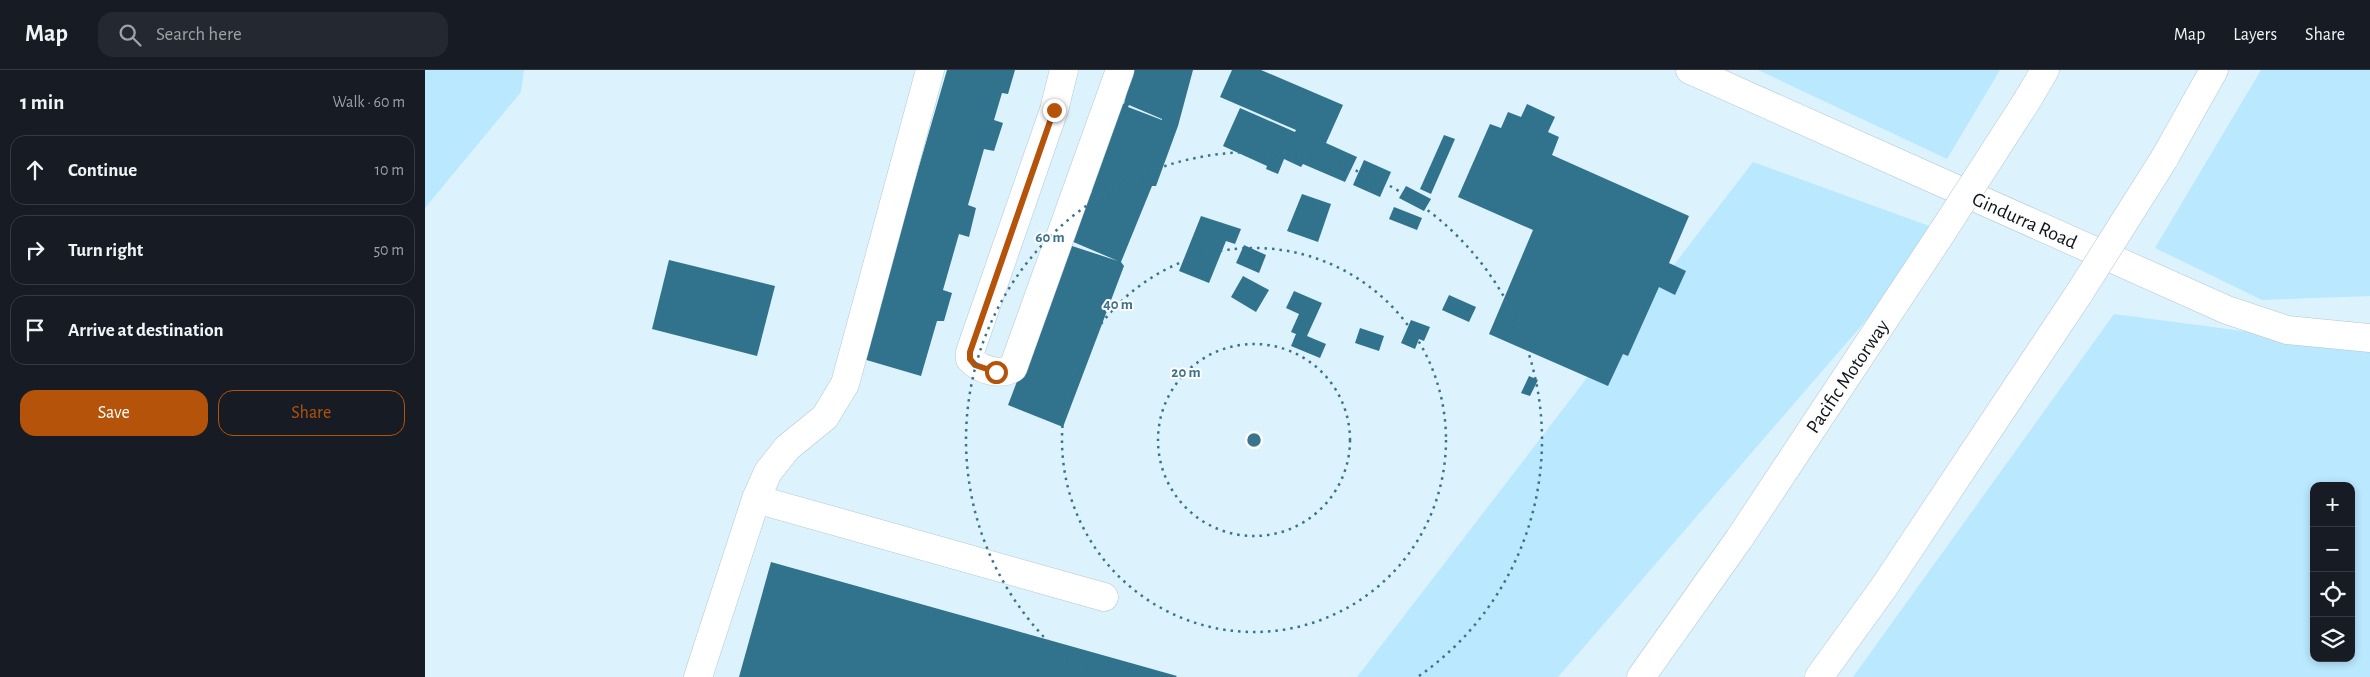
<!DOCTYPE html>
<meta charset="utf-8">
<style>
:root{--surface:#171b24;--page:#242831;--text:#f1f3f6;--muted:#9ea1a6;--line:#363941;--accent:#b45309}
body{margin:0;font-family:"Alegreya Sans",sans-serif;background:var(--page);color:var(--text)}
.controls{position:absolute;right:15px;bottom:15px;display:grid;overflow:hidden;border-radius:10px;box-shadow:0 2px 8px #0003}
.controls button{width:45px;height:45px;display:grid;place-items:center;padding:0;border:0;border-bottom:1px solid var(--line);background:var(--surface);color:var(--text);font:25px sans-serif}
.stop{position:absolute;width:15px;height:15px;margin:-11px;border:4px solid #b45309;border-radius:50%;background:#fff}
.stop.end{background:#b45309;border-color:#fff;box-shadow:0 1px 5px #0008}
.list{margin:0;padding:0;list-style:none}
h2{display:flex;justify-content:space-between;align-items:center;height:65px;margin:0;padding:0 20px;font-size:21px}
h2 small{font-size:16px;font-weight:400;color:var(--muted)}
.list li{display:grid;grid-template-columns:32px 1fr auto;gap:15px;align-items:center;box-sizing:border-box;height:70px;margin:0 10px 10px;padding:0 10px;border:1px solid var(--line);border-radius:15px}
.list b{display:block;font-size:19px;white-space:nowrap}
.list em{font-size:16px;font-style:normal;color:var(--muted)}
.actions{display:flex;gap:10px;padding:15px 20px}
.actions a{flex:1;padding:11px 0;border:1px solid var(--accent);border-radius:15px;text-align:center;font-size:18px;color:var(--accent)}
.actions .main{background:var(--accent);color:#fff}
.icon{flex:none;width:28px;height:28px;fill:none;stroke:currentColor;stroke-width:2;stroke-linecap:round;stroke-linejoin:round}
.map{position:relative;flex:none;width:1945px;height:607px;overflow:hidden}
header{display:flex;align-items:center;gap:30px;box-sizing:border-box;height:70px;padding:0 25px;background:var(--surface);border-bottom:1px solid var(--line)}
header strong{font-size:24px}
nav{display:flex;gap:28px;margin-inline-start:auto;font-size:18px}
.search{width:350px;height:45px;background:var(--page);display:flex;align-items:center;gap:12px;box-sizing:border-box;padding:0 18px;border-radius:15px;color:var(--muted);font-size:19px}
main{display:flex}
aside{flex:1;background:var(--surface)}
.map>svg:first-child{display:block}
.green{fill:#b9e8ff;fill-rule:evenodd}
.building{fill:#31728d;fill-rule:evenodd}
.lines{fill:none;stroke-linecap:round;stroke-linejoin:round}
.minor-casing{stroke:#b1c7d1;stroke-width:29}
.highway-casing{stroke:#b1c7d1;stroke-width:29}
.minor{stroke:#fff;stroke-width:28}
.highway{stroke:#fff;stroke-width:28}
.highway-bridge-casing{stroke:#b1c7d1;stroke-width:29;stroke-linecap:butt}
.highway-bridge{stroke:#fff;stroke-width:28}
.route{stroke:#b45309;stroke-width:6}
.ring{fill:none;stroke:#39738c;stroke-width:2.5;stroke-dasharray:2.5 5}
.labels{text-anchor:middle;stroke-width:4;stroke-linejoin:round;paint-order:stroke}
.street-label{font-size:20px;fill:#0b1316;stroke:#fcfcfc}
.centre{fill:#39738c;stroke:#fcfcfc;stroke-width:2.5}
.ring-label{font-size:15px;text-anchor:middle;font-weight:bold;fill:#39738c;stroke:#fcfcfc;stroke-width:4;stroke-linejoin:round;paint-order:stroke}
</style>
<header>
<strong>Map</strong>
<div class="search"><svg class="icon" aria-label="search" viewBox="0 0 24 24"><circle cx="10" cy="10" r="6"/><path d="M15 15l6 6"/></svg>Search here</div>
<nav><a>Map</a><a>Layers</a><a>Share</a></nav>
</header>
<main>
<aside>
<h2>1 min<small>Walk · 60 m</small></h2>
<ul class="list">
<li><svg class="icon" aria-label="ahead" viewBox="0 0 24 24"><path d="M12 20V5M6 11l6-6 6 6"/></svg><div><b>Continue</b></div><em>10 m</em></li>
<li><svg class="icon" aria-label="right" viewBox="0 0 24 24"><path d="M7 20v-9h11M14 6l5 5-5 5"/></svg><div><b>Turn right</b></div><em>50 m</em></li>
<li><svg class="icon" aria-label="arrive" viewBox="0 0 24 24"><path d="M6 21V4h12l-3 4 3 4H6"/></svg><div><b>Arrive at destination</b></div></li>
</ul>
<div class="actions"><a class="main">Save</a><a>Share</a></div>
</aside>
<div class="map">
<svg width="1945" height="607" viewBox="0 0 1945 607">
<rect width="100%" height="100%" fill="#dcf3fe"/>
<g class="green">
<polygon points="0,0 99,0 96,22 0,138"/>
<polygon points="1333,0 1575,0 1522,89"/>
<polygon points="1836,0 1945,0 1945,226 1837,230 1730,178"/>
<polygon points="1328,92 1518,161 1133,607 932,607"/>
<path d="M1689 244 1945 278V607H1428ZM1889 416H1926V588H1889Z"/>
</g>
<g class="building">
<polygon points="522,0 590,0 583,24 577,23 569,50 578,53 569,81 559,79 543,135 551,138 544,167 534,164 518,220 527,223 519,251 512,251 496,306 438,289"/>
<path d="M707 0H768L753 56 731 116H727L696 192 699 196 638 357 583 335 644 175 693 191 646 171 667 121 659 118 688 30 699 34ZM704 35 737 49V50L703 37Z"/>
<polygon points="807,0 836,0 918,35 901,73 932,87 920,112 878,94 876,97 859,89 853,104 841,99 842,96 798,76 815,38 870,62 871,60 795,27"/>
<polygon points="1102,34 1130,47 1123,62 1134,67 1127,85 1264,146 1244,193 1261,201 1250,225 1234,217 1203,286 1198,284 1183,316 1064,264 1108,160 1033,127 1065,54 1076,58 1083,42 1096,47"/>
<polygon points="1019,65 1030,69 1006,124 995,119"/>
<polygon points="939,90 966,102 955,127 928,115"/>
<polygon points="981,116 1006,129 999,141 974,128"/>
<polygon points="877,124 906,134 893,172 862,161"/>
<polygon points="969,137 997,148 992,160 964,149"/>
<polygon points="776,146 816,159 810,174 801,171 784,213 754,201"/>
<polygon points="819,175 841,185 834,203 811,193"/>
<polygon points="244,190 350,216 332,286 227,259"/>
<polygon points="818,206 844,220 831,242 806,227"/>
<polygon points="869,221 897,233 882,266 901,274 895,288 866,276 871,264 866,262 874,244 861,238"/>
<polygon points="1024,225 1051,237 1044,252 1017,240"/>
<polygon points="986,250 1005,257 999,271 994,269 990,279 976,273"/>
<polygon points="935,258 959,266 954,281 930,273"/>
<polygon points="1104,306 1113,310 1105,326 1096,323"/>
<polygon points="346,492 752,606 751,607 314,607"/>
</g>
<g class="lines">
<defs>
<g id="minor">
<polyline points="505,0 420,314 400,347 362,378 343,402 331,429 679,527"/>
<path d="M639 0 629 40 545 282V289C555 300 575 306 588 298L695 0"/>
<polyline points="1265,0 1802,240 1862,260 1945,268"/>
<polyline points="273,607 331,429"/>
</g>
<g id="highway">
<polyline points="1603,29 1620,0"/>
<polyline points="1739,89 1789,0"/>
<polyline points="1216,607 1314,469 1518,161"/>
<polyline points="1394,607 1459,517 1655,222"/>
</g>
</defs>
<use href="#minor" class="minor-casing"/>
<use href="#highway" class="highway-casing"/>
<use href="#minor" class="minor"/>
<use href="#highway" class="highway"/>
<defs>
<g id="highway-bridge">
<polyline points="1518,161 1603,29"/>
<polyline points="1655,222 1739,89"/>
</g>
</defs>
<use href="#highway-bridge" class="highway-bridge-casing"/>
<use href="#highway-bridge" class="highway-bridge"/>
</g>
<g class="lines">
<polyline class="route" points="571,302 550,295 545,289 545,282 629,40"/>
</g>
<g class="ring">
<circle cx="829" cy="370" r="96"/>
<circle cx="829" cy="370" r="192"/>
<path d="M664 606A288 288 0 1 1 994 606"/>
</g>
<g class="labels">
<g class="street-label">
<text transform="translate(1600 150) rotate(24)" y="7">Gindurra Road</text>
<text transform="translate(1422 306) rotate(-56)" y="7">Pacific Motorway</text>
</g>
</g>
<circle cx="829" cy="370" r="8" class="centre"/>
<g class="ring-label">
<text x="625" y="172">60 m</text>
<text x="693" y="239">40 m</text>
<text x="761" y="307">20 m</text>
</g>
</svg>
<div class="controls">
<button>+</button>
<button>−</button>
<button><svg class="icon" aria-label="locate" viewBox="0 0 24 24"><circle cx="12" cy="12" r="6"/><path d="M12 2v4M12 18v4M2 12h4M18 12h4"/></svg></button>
<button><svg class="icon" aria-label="layers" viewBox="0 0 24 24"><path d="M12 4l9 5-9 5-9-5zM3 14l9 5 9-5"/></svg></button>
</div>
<div class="stop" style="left:571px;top:302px"></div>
<div class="stop end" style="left:629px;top:40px"></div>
</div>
</main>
